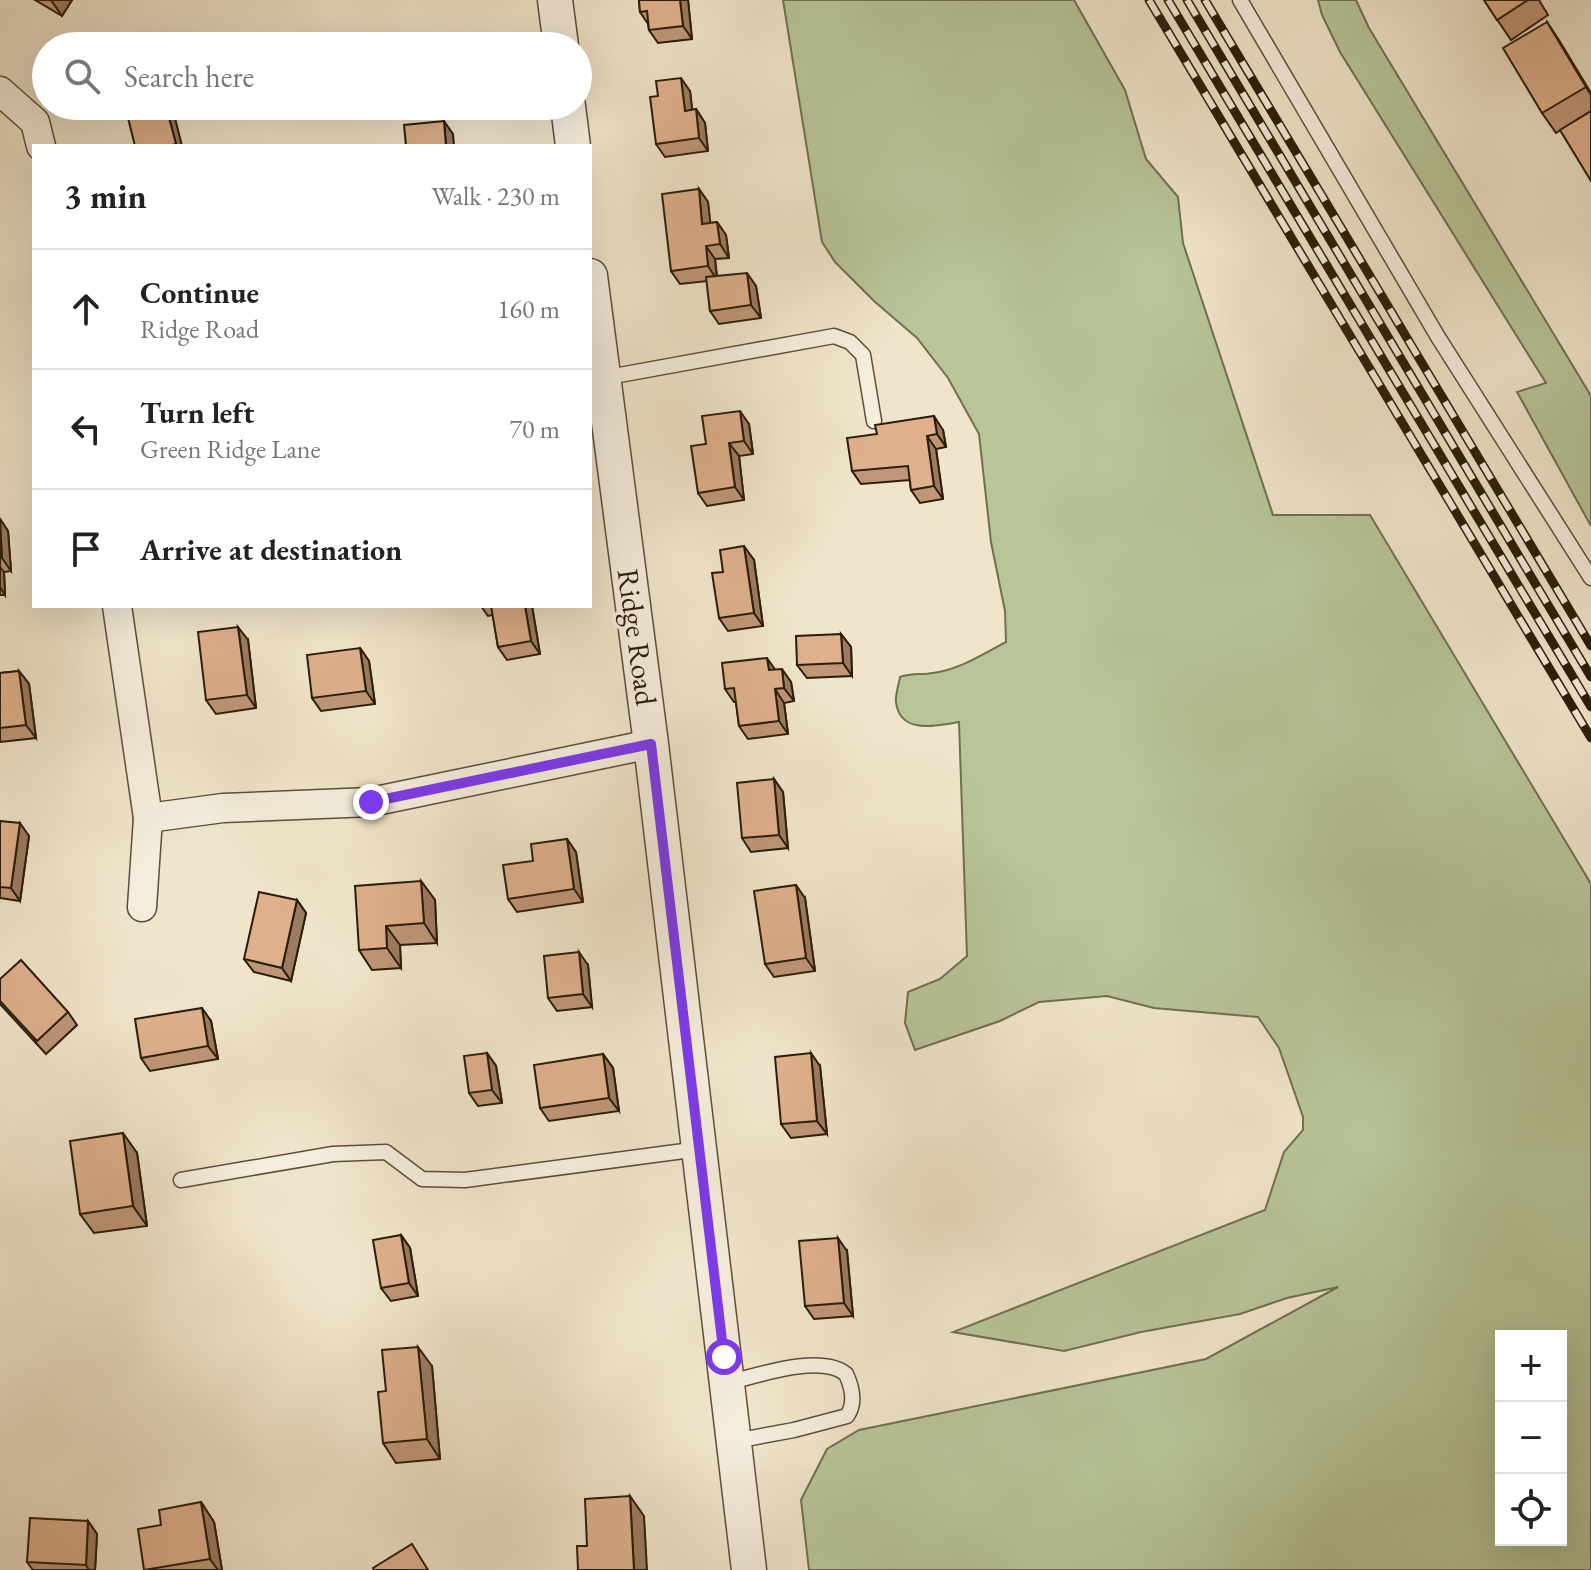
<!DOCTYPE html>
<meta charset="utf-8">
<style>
:root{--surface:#fff;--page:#f2f2f2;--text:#222;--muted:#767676;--line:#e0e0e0}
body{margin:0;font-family:"EB Garamond",serif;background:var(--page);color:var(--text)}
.controls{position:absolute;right:24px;bottom:24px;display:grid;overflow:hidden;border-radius:0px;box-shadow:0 8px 32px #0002}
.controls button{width:72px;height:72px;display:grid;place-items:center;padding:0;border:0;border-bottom:2px solid var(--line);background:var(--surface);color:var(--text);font:40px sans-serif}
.stop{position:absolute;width:24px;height:24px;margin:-18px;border:6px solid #7c3aed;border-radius:50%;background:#fff}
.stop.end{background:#7c3aed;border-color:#fff;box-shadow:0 2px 8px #0008}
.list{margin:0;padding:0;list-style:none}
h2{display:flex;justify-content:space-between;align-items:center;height:104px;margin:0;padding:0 32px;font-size:34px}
h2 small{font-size:26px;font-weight:400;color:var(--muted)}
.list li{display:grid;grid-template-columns:52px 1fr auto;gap:24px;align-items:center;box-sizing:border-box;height:120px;padding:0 32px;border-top:2px solid var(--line)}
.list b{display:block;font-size:30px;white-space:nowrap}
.list p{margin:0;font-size:26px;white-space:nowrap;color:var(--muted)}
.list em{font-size:26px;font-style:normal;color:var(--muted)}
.icon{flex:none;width:44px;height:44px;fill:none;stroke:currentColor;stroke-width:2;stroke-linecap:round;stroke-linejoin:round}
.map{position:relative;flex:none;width:1591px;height:1570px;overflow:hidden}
.search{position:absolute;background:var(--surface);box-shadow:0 8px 32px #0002;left:32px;top:32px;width:560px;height:88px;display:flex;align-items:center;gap:20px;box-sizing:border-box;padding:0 28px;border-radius:44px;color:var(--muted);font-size:30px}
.panel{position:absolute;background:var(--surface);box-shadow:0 8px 32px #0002;left:32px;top:144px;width:560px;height:464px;border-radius:0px}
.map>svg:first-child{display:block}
.green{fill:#b7c599;stroke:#707051;stroke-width:2;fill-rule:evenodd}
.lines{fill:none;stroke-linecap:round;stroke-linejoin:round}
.service-casing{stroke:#5c4e3a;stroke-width:17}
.minor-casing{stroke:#5c4e3a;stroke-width:31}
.tertiary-casing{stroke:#5c4e3a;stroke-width:37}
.service{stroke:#f5eedd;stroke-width:14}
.minor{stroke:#f5eedd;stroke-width:28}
.tertiary{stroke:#f5eedd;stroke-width:34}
.rail-casing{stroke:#2a1c09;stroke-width:9}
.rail{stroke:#f5eedd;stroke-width:6;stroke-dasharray:18;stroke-linecap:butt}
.wall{fill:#bf9778;stroke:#2a1c09;stroke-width:2}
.shaded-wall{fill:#9b7b62;stroke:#2a1c09;stroke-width:2}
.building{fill:#deb08c;stroke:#2a1c09;stroke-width:2}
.route{stroke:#7c3aed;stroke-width:10}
.labels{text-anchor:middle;stroke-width:7;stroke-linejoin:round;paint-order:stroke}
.street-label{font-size:30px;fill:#2a1c09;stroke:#f5eedd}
</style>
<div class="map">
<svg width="1591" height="1570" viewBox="0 0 1591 1570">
<rect width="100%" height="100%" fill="#f0e5cb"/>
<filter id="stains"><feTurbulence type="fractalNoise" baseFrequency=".0025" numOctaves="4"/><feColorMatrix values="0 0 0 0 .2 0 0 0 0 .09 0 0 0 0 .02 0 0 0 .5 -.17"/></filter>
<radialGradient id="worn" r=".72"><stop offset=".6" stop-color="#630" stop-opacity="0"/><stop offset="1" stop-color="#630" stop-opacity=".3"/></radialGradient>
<g class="green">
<path d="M783 0H1074L1125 90 1146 159 1178 197 1183 243 1273 515H1370L1591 884V1570H809L801 1500 827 1449 859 1430 1206 1359 1338 1287 1287 1298 1240 1314 1141 1332 1064 1351 953 1332 1265 1210 1284 1152 1303 1130V1117L1279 1048 1258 1017 1154 1008 1107 996 1039 1002 1000 1021 915 1050 905 1023 908 992 940 979 967 956 959 722C939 725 900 736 896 702 895 695 899 684 900 677 912 673 921 675 933 673 959 670 983 654 1006 642L1005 611 991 542 979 434 948 378 917 338 874 301 835 262 822 242ZM1561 1336V1540H1501V1336Z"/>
<polygon points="1318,0 1356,0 1369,28 1591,396 1591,526 1517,392 1546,383 1340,52 1322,15"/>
</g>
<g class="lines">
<defs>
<g id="service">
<polyline points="1240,0 1438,337 1591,578"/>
<polyline points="603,378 834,336 850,342 863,355 874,421"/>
<polyline points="181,1180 333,1154 386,1152 422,1179 465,1180 699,1149"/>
<path d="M727 1383C756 1376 821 1353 846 1374 852 1387 856 1403 847 1416L794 1430 735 1441"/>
</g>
<g id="minor">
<polyline points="0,91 35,122 41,146"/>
<polyline points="117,606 148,818 142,907"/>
<polyline points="148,818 223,808 371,802 651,744"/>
</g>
<g id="tertiary">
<polyline points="555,0 561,46"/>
<polyline points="568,106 573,146"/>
<polyline points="590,276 651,744 749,1570"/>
</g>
</defs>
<use href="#service" class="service-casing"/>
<use href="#minor" class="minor-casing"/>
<use href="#tertiary" class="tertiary-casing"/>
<use href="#service" class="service"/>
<use href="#minor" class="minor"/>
<use href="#tertiary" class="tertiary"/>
<defs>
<g id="rail">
<polyline points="1149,0 1591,738"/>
<polyline points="1168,0 1591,707"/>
<polyline points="1187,0 1591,677"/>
<polyline points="1205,0 1591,646"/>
</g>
</defs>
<use href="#rail" class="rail-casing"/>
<use href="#rail" class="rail"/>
</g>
<g class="wall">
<polygon points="35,0 72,0 62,16"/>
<polygon points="639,0 688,0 692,39 658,43 649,30 648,24 640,12"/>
<polygon points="1484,0 1539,0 1548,15 1511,40"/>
<polygon points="1547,22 1560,42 1591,93 1591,181 1578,119 1556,133 1542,113"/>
<polygon points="690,91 692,110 696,109 705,123 708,151 665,157 656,144 658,96"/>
<polygon points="699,189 708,202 710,223 717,222 726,235 729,258 715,259 717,276 756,286 761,318 719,324 710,311 707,281 680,284 671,271"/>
<polygon points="749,424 753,454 739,456 744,500 707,506 698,493 706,444"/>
<polygon points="943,430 946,447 936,449 943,499 920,503 911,490 910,480 861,484 852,471 877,434"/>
<polygon points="0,519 8,531 11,571 4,572 5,595 0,595"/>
<polygon points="754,560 763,626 728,631 719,618 723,572"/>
<polygon points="481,606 532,606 540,654 507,660 498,647 493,615 488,616"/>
<polygon points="841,634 851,647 852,676 807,678 797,665"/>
<polygon points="248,640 256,708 216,714 206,700"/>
<polygon points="360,648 369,661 375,704 321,711 312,698"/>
<polygon points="775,670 791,682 794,701 784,703 788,734 748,739 739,726 736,702 734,702 725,689"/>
<polygon points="19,671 29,684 36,738 0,742 0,673"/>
<polygon points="774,779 783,792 788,848 751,852 742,838"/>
<polygon points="0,821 29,836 20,901 0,898"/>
<polygon points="567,839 576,852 583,902 517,912 508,899 533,861"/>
<polygon points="421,881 435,900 437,943 400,945 401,968 372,970 359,950"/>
<polygon points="805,898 815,971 774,977 765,964"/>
<polygon points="297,900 306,913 291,981 254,972 244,959"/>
<polygon points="588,965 592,1007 557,1011 548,998"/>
<polygon points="0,979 68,1012 77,1025 46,1054 0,1004"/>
<polygon points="211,1021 218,1059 150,1071 141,1058"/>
<polygon points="487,1053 496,1066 502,1103 478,1106 469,1093"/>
<polygon points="603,1054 613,1068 619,1111 549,1121 540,1108"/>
<polygon points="820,1066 827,1134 791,1138 781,1124"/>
<polygon points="137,1153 147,1226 94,1233 80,1214"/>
<polygon points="401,1235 410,1248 418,1296 391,1301 381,1288"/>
<polygon points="847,1251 853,1316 814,1319 805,1306"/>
<polygon points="432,1366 440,1459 396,1463 383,1443 386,1391"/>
<polygon points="201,1502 214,1522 222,1570 144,1570 161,1525"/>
<polygon points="88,1521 97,1534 95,1570 33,1570 27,1562"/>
</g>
<g class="shaded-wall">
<polygon points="51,0 72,0 62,16"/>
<polygon points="680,0 688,0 692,39 683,26"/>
<polygon points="1547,22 1560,42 1591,95 1586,87"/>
<polygon points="681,78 690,91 694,124 685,111"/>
<polygon points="166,106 172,106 182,146 177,146 176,144"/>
<polygon points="696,109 705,123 708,151 699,138"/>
<polygon points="444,121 453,134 454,146 446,146"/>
<polygon points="699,189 708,202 712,237 702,224"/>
<polygon points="717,222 726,235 729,258 720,244"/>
<polygon points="706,246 715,259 717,280 708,266"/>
<polygon points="747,273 756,286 761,318 751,305"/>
<polygon points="740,411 749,424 753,454 744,441"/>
<polygon points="934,416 943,430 946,447 937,434"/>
<polygon points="927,436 936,449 943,499 934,486"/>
<polygon points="729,443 739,456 744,500 735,487"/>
<polygon points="0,519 8,531 11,571 2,558"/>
<polygon points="744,546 754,560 763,626 754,613"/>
<polygon points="0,567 4,572 5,595 0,587"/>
<polygon points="525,606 532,606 540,654 531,641"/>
<polygon points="238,627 248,640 256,708 247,695"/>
<polygon points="841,634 851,647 852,676 843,663"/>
<polygon points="360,648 369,661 375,704 366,691"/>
<polygon points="767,658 776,671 769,670"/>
<polygon points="782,669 791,682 794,701 784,688"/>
<polygon points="19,671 29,684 36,738 26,725"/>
<polygon points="775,689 784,703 788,734 779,721"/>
<polygon points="774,779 783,792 788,848 779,835"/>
<polygon points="20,823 29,836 20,901 11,888"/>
<polygon points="567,839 576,852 583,902 574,889"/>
<polygon points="421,881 435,900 437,943 424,923"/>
<polygon points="796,885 805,898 815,971 806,958"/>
<polygon points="297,900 306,913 291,981 282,968"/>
<polygon points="386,926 400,945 401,968 387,948"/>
<polygon points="579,952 588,965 592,1007 583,994"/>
<polygon points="202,1008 211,1021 218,1059 208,1046"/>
<polygon points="487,1053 496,1066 502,1103 492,1090"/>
<polygon points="811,1053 820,1066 827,1134 817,1121"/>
<polygon points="603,1054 613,1068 619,1111 609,1098"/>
<polygon points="123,1133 137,1153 147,1226 133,1206"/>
<polygon points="401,1235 410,1248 418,1296 409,1283"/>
<polygon points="838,1238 847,1251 853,1316 844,1303"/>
<polygon points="418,1347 432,1366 440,1459 427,1439"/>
<polygon points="630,1496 644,1516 647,1570 634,1570"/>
<polygon points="201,1502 214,1522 222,1570 218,1570 210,1559"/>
<polygon points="88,1521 97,1534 95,1570 89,1570 86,1565"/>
</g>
<g class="building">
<polygon points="639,0 680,0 683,26 649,30 647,11 640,12"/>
<polygon points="1484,0 1528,0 1497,20"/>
<polygon points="1547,22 1586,87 1542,113 1503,48"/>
<polygon points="681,78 685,111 696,109 699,138 656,144 650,97 658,96 656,81"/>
<polygon points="125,106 166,106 176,144 168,146 135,146"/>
<polygon points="1591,111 1591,181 1560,130"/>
<polygon points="444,121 446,146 406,146 404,125"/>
<polygon points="699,189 702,224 717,222 720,244 706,246 708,266 671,271 662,194"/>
<polygon points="747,273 751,305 710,311 706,277"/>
<polygon points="740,411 744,441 729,443 735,487 698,493 691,446 706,444 702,416"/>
<polygon points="934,416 937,434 927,436 934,486 911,490 908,466 852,471 847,438 877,434 875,425"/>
<polygon points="0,532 2,558 0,558"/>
<polygon points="744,546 754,613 719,618 712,573 723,572 720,550"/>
<polygon points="491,606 525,606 531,641 498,647"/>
<polygon points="238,627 247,695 206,700 198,632"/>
<polygon points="841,634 843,663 797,665 796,636"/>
<polygon points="360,648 366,691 312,698 307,655"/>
<polygon points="767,658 769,670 782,669 784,688 775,689 779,721 739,726 734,688 725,689 722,663"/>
<polygon points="19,671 26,725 0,728 0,673"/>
<polygon points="774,779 779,835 742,838 737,783"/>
<polygon points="0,821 20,823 11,888 0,887"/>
<polygon points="567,839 574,889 508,899 503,865 533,861 531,844"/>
<polygon points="421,881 424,923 386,926 387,948 359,950 355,886"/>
<polygon points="796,885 806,958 765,964 754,891"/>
<polygon points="259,892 297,900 282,968 244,959"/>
<polygon points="579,952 583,994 548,998 544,956"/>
<polygon points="21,960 68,1012 37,1041 0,1001 0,979"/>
<polygon points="202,1008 208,1046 141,1058 135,1019"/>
<polygon points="487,1053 492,1090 469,1093 464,1056"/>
<polygon points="811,1053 817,1121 781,1124 775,1057"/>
<polygon points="603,1054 609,1098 540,1108 534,1065"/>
<polygon points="123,1133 133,1206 80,1214 70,1141"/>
<polygon points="401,1235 409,1283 381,1288 373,1240"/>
<polygon points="838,1238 844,1303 805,1306 799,1241"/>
<polygon points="418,1347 427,1439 383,1443 378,1392 386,1391 382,1350"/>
<polygon points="630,1496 634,1570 578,1570 577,1546 587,1546 585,1499"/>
<polygon points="201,1502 210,1559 144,1570 138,1529 161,1525 159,1510"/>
<polygon points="30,1518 88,1521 86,1565 27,1562"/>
<polygon points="412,1544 428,1570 374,1570 373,1568"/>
</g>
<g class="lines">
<polyline class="route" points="371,802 651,744 724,1357"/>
</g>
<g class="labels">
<g class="street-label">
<text transform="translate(637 637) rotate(82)" y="10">Ridge Road</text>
</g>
</g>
<rect width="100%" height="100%" filter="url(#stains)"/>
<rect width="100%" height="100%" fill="url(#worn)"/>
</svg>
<div class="controls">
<button>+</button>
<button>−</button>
<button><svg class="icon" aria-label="locate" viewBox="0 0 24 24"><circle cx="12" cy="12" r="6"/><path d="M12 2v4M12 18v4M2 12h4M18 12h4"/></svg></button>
</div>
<div class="stop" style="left:724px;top:1357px"></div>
<div class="stop end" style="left:371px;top:802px"></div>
<div class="search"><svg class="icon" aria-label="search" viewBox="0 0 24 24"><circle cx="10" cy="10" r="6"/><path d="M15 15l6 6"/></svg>Search here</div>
<section class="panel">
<h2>3 min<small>Walk · 230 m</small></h2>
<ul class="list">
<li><svg class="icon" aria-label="ahead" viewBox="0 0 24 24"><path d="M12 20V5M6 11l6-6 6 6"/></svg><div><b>Continue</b><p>Ridge Road</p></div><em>160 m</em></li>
<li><svg class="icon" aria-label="left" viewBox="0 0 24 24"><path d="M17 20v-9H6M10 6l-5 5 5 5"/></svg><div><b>Turn left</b><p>Green Ridge Lane</p></div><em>70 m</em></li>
<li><svg class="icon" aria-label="arrive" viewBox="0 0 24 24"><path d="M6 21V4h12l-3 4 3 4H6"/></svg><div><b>Arrive at destination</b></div></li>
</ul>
</section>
</div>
